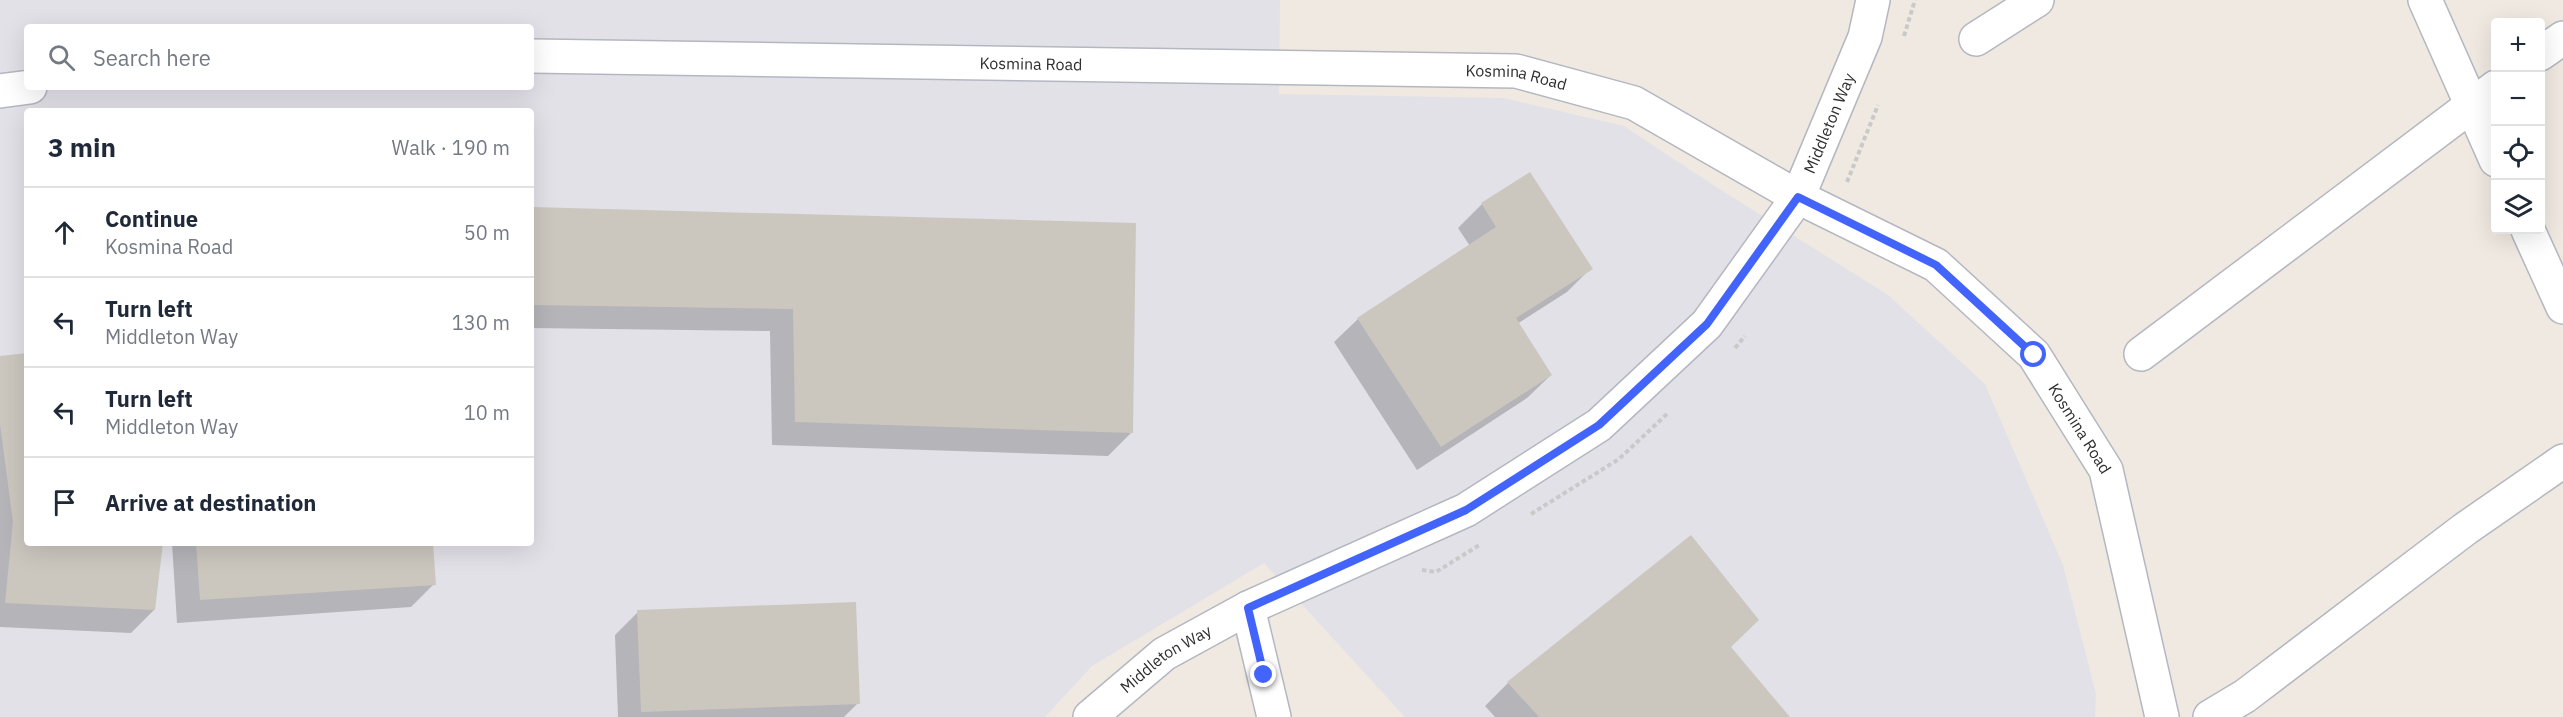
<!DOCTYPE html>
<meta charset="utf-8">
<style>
:root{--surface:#fff;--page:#f6f6f7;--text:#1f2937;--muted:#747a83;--line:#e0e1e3}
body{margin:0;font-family:"IBM Plex Sans",sans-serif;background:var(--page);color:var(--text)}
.controls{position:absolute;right:18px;top:18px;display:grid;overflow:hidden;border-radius:6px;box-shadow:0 6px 24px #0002}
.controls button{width:54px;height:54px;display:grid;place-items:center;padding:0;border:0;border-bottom:2px solid var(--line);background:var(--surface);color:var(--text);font:30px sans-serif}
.stop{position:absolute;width:18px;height:18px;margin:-14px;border:4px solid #4264fb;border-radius:50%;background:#fff}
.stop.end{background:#4264fb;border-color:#fff;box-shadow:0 2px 6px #0008}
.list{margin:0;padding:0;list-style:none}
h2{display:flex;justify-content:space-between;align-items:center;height:78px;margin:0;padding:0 24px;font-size:26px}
h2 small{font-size:20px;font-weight:400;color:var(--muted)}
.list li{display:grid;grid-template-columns:39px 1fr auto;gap:18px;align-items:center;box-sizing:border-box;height:90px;padding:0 24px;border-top:2px solid var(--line)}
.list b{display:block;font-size:22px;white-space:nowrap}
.list p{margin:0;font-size:20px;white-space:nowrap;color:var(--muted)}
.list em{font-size:20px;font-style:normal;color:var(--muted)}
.icon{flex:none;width:33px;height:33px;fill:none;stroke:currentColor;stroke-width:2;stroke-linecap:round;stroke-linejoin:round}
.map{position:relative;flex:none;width:2563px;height:717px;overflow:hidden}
.search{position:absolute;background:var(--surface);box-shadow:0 6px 24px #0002;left:24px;top:24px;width:510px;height:66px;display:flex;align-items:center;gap:15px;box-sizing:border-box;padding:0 21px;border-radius:6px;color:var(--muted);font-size:22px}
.panel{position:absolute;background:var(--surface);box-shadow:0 6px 24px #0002;left:24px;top:108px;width:510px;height:438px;border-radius:6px}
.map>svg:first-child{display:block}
.industrial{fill:#e3e1e8;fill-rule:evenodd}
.shadow{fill:#0003}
.building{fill:#cbc7bf}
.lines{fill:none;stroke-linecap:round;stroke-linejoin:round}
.minor-casing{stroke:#b4b7c1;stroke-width:36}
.path{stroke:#c9c9c9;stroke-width:4;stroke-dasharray:4.5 3;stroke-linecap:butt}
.minor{stroke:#fff;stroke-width:33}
.route{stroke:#4264fb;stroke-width:8}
.labels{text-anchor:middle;stroke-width:6;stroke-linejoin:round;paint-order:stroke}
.street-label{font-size:16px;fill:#2e2e2e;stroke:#fff}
</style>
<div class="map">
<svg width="2563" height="717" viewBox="0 0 2563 717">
<rect width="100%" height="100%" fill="#efe9e1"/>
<path class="industrial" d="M0 0H1280L1279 94 1504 98 1624 126 1713 185 1888 295 1985 384 2063 565 2096 694 2095 717H1405L1264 563 1092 666 1045 717H0ZM27 27H531V87H27ZM27 111H531V543H27Z"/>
<g class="shadow">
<polygon points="1530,174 1591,268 1567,292 1517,324 1551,375 1527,398 1417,470 1334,342 1358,319 1470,246 1458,228 1482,204"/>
<polygon points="533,209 1131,433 1108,456 772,445 770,331 531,328"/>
<polygon points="27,354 27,543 161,543 154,610 131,633 0,627 0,358"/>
<polygon points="172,543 432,543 434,584 411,607 177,623"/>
<polygon points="638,612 858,703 844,717 618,717 615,635"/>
<polygon points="1730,647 1788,717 1495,717 1485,706 1508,683"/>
</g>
<g class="building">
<polygon points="1530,172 1593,269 1516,318 1552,375 1441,447 1357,318 1496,227 1481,203"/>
<polygon points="532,207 1136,223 1133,433 795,422 793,309 531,305"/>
<polygon points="27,353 27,543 163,543 155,610 5,603 13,522 0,424 0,356"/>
<polygon points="1691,535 1759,620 1731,647 1790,717 1539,717 1507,682"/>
<polygon points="196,543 433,543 436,585 200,600"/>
<polygon points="856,602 860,704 641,712 637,610"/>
</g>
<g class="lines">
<defs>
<g id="minor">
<polyline points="2425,0 2496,160"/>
<polyline points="1976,39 2037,0"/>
<polyline points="2540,54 2563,38"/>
<path id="s1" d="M531 56 1516 71 1634 103 1798 197 1936 265 2034 355 2106 470 2162 717"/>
<polyline points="0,91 30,87"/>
<polyline points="2528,230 2563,307"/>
<polyline points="2141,354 2496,87"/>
<polyline points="1248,608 1274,717"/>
<path id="s2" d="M1090 717 1164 654 1248 608 1466 510 1599 425 1707 324 1798 197 1865 37 1873 0"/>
<polyline points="2210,717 2245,696 2465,529 2563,461"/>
</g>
</defs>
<use href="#minor" class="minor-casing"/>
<g class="path">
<polyline points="1904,36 1915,0"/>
<polyline points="1847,182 1878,105"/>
<polyline points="1735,348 1745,336"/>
<polyline points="1531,514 1619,459 1667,414"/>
<polyline points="1422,570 1436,572 1481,544"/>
</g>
<use href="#minor" class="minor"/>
</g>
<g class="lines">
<polyline class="route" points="1264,675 1248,608 1466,510 1599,425 1707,324 1798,197 1936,265 2034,355"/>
</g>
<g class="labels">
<g class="street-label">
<text dy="6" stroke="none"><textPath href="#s1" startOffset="500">Kosmina Road</textPath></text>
<text dy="6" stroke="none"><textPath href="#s1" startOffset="986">Kosmina Road</textPath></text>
<text dy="6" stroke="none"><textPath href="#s2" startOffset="974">Middleton Way</textPath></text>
<text dy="6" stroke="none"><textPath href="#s1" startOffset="1670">Kosmina Road</textPath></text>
<text dy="6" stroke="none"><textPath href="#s2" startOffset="96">Middleton Way</textPath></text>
</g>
</g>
</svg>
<div class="controls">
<button>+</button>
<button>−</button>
<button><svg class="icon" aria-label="locate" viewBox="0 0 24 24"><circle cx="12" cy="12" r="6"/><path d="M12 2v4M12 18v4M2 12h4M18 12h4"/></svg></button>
<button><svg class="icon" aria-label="layers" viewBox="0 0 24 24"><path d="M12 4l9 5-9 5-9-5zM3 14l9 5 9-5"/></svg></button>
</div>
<div class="stop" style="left:2034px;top:355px"></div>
<div class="stop end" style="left:1264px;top:675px"></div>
<div class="search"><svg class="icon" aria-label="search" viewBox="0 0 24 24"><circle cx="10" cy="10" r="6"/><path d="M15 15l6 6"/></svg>Search here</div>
<section class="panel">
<h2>3 min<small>Walk · 190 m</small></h2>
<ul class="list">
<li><svg class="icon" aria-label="ahead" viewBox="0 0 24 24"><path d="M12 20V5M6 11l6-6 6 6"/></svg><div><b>Continue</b><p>Kosmina Road</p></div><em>50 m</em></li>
<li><svg class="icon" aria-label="left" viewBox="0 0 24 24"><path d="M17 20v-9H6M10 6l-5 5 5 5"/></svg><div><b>Turn left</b><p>Middleton Way</p></div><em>130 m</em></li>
<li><svg class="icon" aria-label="left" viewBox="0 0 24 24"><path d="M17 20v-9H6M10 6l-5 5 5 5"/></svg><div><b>Turn left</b><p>Middleton Way</p></div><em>10 m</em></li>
<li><svg class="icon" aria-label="arrive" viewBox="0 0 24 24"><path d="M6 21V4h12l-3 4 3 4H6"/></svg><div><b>Arrive at destination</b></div></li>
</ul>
</section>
</div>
